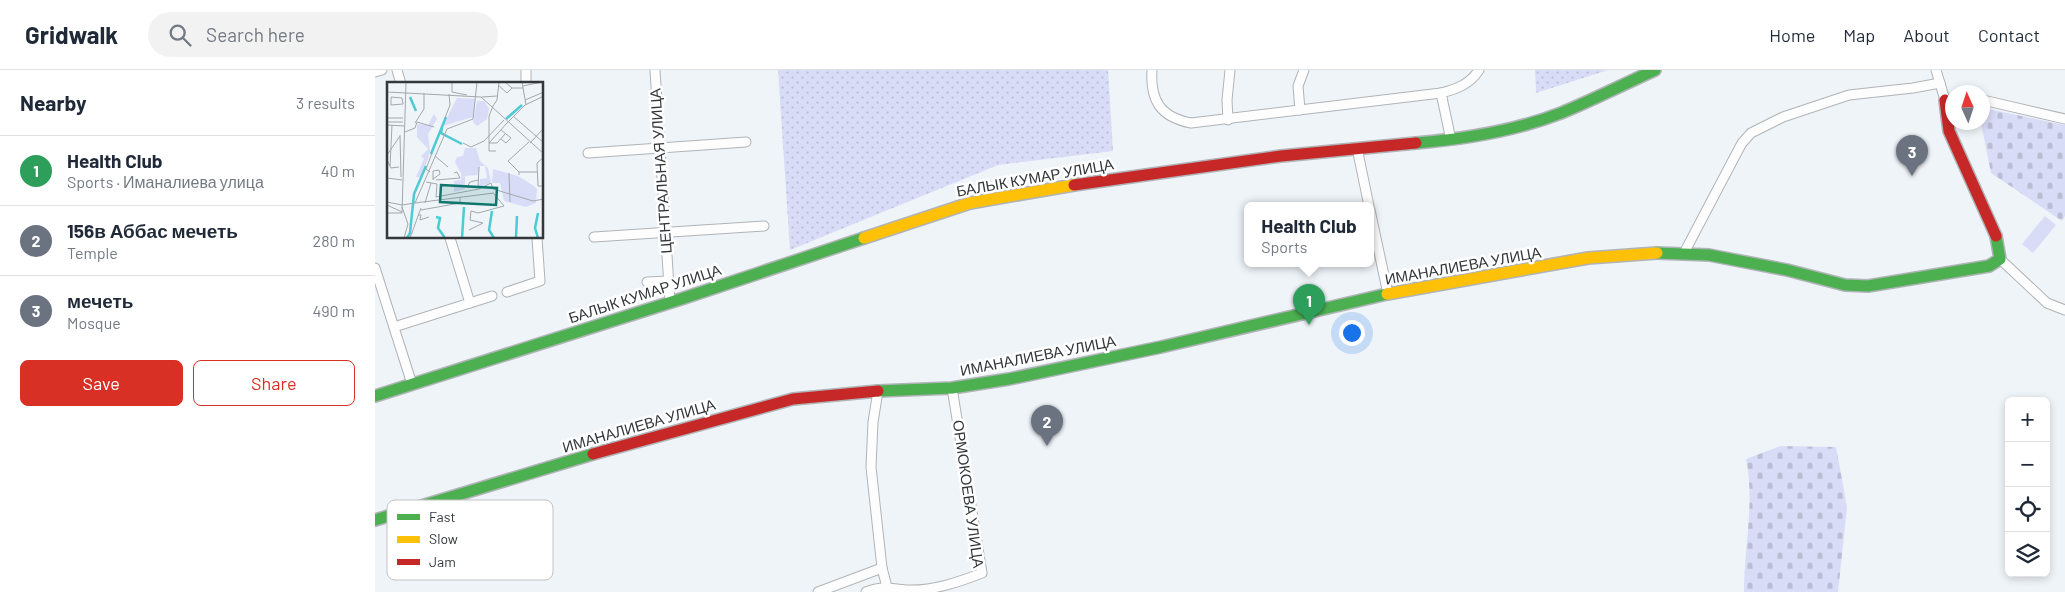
<!DOCTYPE html>
<meta charset="utf-8">
<style>
:root{--surface:#fff;--page:#f2f2f3;--text:#1f2937;--muted:#747a83;--line:#e0e1e3;--accent:#d93025}
body{margin:0;font-family:Barlow,sans-serif;background:var(--page);color:var(--text)}
.controls{position:absolute;right:15px;bottom:15px;display:grid;overflow:hidden;border-radius:8px;box-shadow:0 2px 8px #0003}
.controls button{width:45px;height:45px;display:grid;place-items:center;padding:0;border:0;border-bottom:1px solid var(--line);background:var(--surface);color:var(--text);font:25px sans-serif}
.compass{position:absolute;left:1570px;top:15px;width:45px;height:45px;border-radius:50%;background:var(--surface);box-shadow:0 2px 8px #0003;rotate:357deg}
.you{position:absolute;left:976px;top:262px;width:18px;height:18px;margin:-12px;border:4px solid #fff;border-radius:50%;background:#1a73e8;box-shadow:0 0 0 8px #1a73e833}
.badge{display:grid;place-items:center;width:32px;height:32px;border-radius:50%;background:var(--accent);color:#fff;font-size:16px;font-weight:700}
.pin{position:absolute;translate:-50% -41px;filter:drop-shadow(0 1px 2px #0008)}
.pin::after{content:'';position:absolute;top:26px;width:18px;height:15px;background:inherit;clip-path:polygon(0 0,100% 0,50% 100%)}
.popup{position:absolute;left:869px;top:132px;width:130px;height:65px;box-sizing:border-box;display:grid;place-content:center;border-radius:8px;background:var(--surface);filter:drop-shadow(0 1px 4px #0005);font-size:16px;white-space:nowrap;color:var(--muted)}
.popup b{font-size:19px;color:var(--text)}
.popup::after{content:'';position:absolute;left:50%;top:100%;margin-left:-10px;border:10px solid transparent;border-top-color:var(--surface)}
.list{margin:0;padding:0;list-style:none}
h2{display:flex;justify-content:space-between;align-items:center;height:65px;margin:0;padding:0 20px;font-size:21px}
h2 small{font-size:16px;font-weight:400;color:var(--muted)}
.list li{display:grid;grid-template-columns:32px 1fr auto;gap:15px;align-items:center;box-sizing:border-box;height:70px;padding:0 20px;border-top:1px solid var(--line)}
.list b{display:block;font-size:19px;white-space:nowrap}
.list p{margin:0;font-size:16px;white-space:nowrap;color:var(--muted)}
.list em{font-size:16px;font-style:normal;color:var(--muted)}
.actions{display:flex;gap:10px;padding:15px 20px}
.actions a{flex:1;padding:11px 0;border:1px solid var(--accent);border-radius:8px;text-align:center;font-size:18px;color:var(--accent)}
.actions .main{background:var(--accent);color:#fff}
.icon{flex:none;width:28px;height:28px;fill:none;stroke:currentColor;stroke-width:2;stroke-linecap:round;stroke-linejoin:round}
.map{position:relative;flex:none;width:1690px;height:522px;overflow:hidden}
header{display:flex;align-items:center;gap:30px;box-sizing:border-box;height:70px;padding:0 25px;background:var(--surface);border-bottom:1px solid var(--line)}
header strong{font-size:24px}
nav{display:flex;gap:28px;margin-inline-start:auto;font-size:18px}
.search{width:350px;height:45px;background:var(--page);display:flex;align-items:center;gap:12px;box-sizing:border-box;padding:0 18px;border-radius:28px;color:var(--muted);font-size:19px}
main{display:flex}
aside{flex:1;background:var(--surface)}
.map>svg:first-child{display:block}
.grass{fill:url(#grass-dots)}
.cemetery{fill:url(#cemetery-stones)}
.pitch{fill:#d9dcf7}
.lines{fill:none;stroke-linecap:round;stroke-linejoin:round}
.street-casing{stroke:#b0b4b7;stroke-width:11}
.fast-casing{stroke:#b0b4b7;stroke-width:14}
.slow-casing{stroke:#b0b4b7;stroke-width:14}
.jam-casing{stroke:#b0b4b7;stroke-width:14}
.street{stroke:#fdfdfe;stroke-width:9}
.fast{stroke:#4caf50;stroke-width:11}
.slow{stroke:#ffc107;stroke-width:11}
.jam{stroke:#c62828;stroke-width:11}
.labels{text-anchor:middle;stroke-width:5;stroke-linejoin:round;paint-order:stroke}
.street-label{font-size:15px;fill:#33373a;stroke:#fff}
.inset-river{fill:none;stroke:#4dcad2;stroke-width:2.5}
.inset-road{fill:none;stroke:#a4a8ad;stroke-width:1}
.view{fill:#0f766e;fill-opacity:0.15;stroke:#0f766e;stroke-width:2.5}
.inset-edge{fill:none;stroke:#33373a;stroke-width:2.5}
.key{fill:#fff;stroke:#c2c3c4;stroke-width:1}
.key-label{font-size:14px;fill:#33373a}
</style>
<header>
<strong>Gridwalk</strong>
<div class="search"><svg class="icon" aria-label="search" viewBox="0 0 24 24"><circle cx="10" cy="10" r="6"/><path d="M15 15l6 6"/></svg>Search here</div>
<nav><a>Home</a><a>Map</a><a>About</a><a>Contact</a></nav>
</header>
<main>
<aside>
<h2>Nearby<small>3 results</small></h2>
<ul class="list">
<li><span class="badge" style="background:#2e9e5b">1</span><div><b>Health Club</b><p>Sports · Иманалиева улица</p></div><em>40 m</em></li>
<li><span class="badge" style="background:#6b7280">2</span><div><b>156в Аббас мечеть</b><p>Temple</p></div><em>280 m</em></li>
<li><span class="badge" style="background:#6b7280">3</span><div><b>мечеть</b><p>Mosque</p></div><em>490 m</em></li>
</ul>
<div class="actions"><a class="main">Save</a><a>Share</a></div>
</aside>
<div class="map">
<svg width="1690" height="522" viewBox="0 0 1690 522">
<defs>
<pattern id="grass-dots" width="8" height="8" patternUnits="userSpaceOnUse" patternTransform="scale(1.25)"><rect width="8" height="8" fill="#d9dcf7"/><path d="M2 2h.1M6 6h.1" fill="none" stroke="#bbbdd4" stroke-width="1.8" stroke-linecap="round"/></pattern>
<pattern id="cemetery-stones" width="16" height="16" patternUnits="userSpaceOnUse" patternTransform="scale(1.25)"><rect width="16" height="16" fill="#d9dcf7"/><path d="M2 7V4a2 2 0 0 1 4 0v3zM10 15v-3a2 2 0 0 1 4 0v3z" fill="#bbbdd4"/></pattern>
</defs>
<rect width="100%" height="100%" fill="#eff4f9"/>
<g class="grass">
<polygon points="403,0 733,0 738,81 623,95 415,180"/>
<polygon points="1160,0 1233,0 1161,23"/>
</g>
<g class="cemetery">
<polygon points="1608,38 1690,55 1690,146 1687,151 1616,103 1606,53 1608,52"/>
<path d="M1406 376 1461 377 1472 437 1463 522H1369C1369 478 1380 432 1371 389Z"/>
</g>
<polygon class="pitch" points="1670,146 1681,155 1658,183 1647,174"/>
<g class="lines">
<defs>
<g id="street">
<polyline points="22,0 26,14"/>
<polyline points="151,0 151,14"/>
<polyline points="280,0 295,232"/>
<path d="M777 0C775 30 785 47 816 53L1066 23C1082 19 1095 14 1104 0"/>
<polyline points="1561,0 1570,30 1578,29"/>
<polyline points="0,2 7,0"/>
<polyline points="1066,23 1076,70"/>
<polyline points="1608,30 1690,49"/>
<polyline points="925,40 923,16 929,0"/>
<polyline points="853,50 852,30 855,0"/>
<polyline points="982,78 994,136"/>
<polyline points="213,83 371,72"/>
<polyline points="995,140 1013,224"/>
<polyline points="219,167 389,156"/>
<polyline points="75,168 95,233"/>
<polyline points="1309,183 1359,88 1367,73 1376,63 1408,47 1474,25 1538,18 1565,13"/>
<polyline points="1625,189 1672,233 1690,240"/>
<polyline points="0,198 37,314"/>
<polyline points="272,212 293,211"/>
<polyline points="132,222 165,211 162,168"/>
<polyline points="19,257 117,226"/>
<polyline points="503,321 498,352 496,397 507,498 512,517"/>
<polyline points="443,522 507,498"/>
<path d="M491 522C510 515 514 519 532 520 558 521 584 512 607 503L577 318"/>
</g>
<g id="fast">
<path d="M1041 73C1090 69 1140 61 1186 43 1218 30 1249 14 1280 0"/>
<polyline points="1282,183 1334,185 1412,200 1470,215 1493,216 1614,196 1625,189 1621,166"/>
<polyline points="503,321 577,318 634,309 786,277 1012,224"/>
<polyline points="0,326 306,229 489,168"/>
<polyline points="0,450 218,384"/>
</g>
<g id="slow">
<polyline points="489,168 595,133 699,115"/>
<polyline points="1012,224 1213,188 1282,183"/>
</g>
<g id="jam">
<polyline points="1570,30 1574,61 1621,166"/>
<polyline points="699,115 906,86 1041,73"/>
<polyline points="218,384 418,329 503,321"/>
</g>
</defs>
<use href="#street" class="street-casing"/>
<use href="#fast" class="fast-casing"/>
<use href="#slow" class="slow-casing"/>
<use href="#jam" class="jam-casing"/>
<use href="#street" class="street"/>
<use href="#fast" class="fast"/>
<use href="#slow" class="slow"/>
<use href="#jam" class="jam"/>
</g>
<g class="labels">
<g class="street-label">
<text transform="translate(286 101) rotate(-94)" y="5">ЦЕНТРАЛЬНАЯ УЛИЦА</text>
<text transform="translate(660 108) rotate(-10)" y="5">БАЛЫК КУМАР УЛИЦА</text>
<text transform="translate(1088 196) rotate(-10)" y="5">ИМАНАЛИЕВА УЛИЦА</text>
<text transform="translate(270 224) rotate(-18)" y="5">БАЛЫК КУМАР УЛИЦА</text>
<text transform="translate(663 286) rotate(-11)" y="5">ИМАНАЛИЕВА УЛИЦА</text>
<text transform="translate(264 356) rotate(-16)" y="5">ИМАНАЛИЕВА УЛИЦА</text>
<text transform="translate(593 424) rotate(82)" y="5">ОРМОКОЕВА УЛИЦА</text>
</g>
</g>
<g transform="translate(12 12)">
<rect width="156" height="156" fill="#eff4f9"/>
<path d="M78 66H89L93 79 101 86 104 100 92 106 93 97 100 96 98 84H93L90 93 78 94V107L67 110V99L74 98V91L68 80 70 75 76 74ZM106 87 131 94 147 104 150 107 149 121 139 125 117 119 113 101H105Z" fill="#d9dcf7"/>
<path d="M47 32 50 37 41 52 43 70 41 77 33 95H29L37 77 34 74 41 67 30 55V42L41 43Z" fill="#d9dcf7"/>
<path d="M70 16 88 17 86 35 56 44ZM90 19H97L102 27 100 37 90 44 86 40Z" fill="#d9dcf7"/>
<path class="inset-river" d="M23 15 29 29M119 37 135 23M55 45 54 51 75 62M44 72 59 35M105 129 102 148 107 156M151 131 148 146 151 156M49 135 53 136 51 146 58 156M129 155 130 134M20 156 23 151 27 112 39 84M75 156 77 125"/>
<path class="inset-road" d="M65 0V10L80 13M118 0 125 6H136M135 0 139 23M111 3 120 11 125 6M136 4 155 0M0 10 94 15 157 72M4 15 15 16 16 22 4 23V15M95 15 110 14M138 18 157 10M106 24 102 34V69H109M106 24 110 18 112 0M126 34 157 61M0 36H16M58 36 63 23 62 12M0 40H16M28 41 37 27V11M120 41 138 23 157 14M0 43 17 44M114 48 124 56 119 61 114 57M18 50 28 46 30 40 47 45M13 53 14 95M76 61 84 65 97 59 117 38M102 61 120 41M102 61H110L118 52M143 61 157 46M0 73 13 54M48 74 61 85M157 75 150 81 151 104H157M0 78 4 86 12 85M3 84 5 43M43 90 39 87 45 71M132 90 121 79 142 60M122 91 123 120M132 93V90H150M0 96 15 98M46 98V89L52 88 53 92 46 97M49 98 73 96 70 90 67 91M91 98 83 100 80 105H91L92 85M39 100 50 102 49 115 92 107 104 101 106 107M106 107 146 119 157 117M0 120 15 123 28 121 60 47 86 37 90 0M28 121 107 111M38 121 44 101M0 123 15 130M15 125 21 142 17 156M34 128 73 121V115M0 131H15L19 0M31 133H34L33 138 42 135M82 148 96 141 83 138 84 129 91 131 117 124 107 112M23 156 34 126"/>
<path class="view" d="M54 103 110 106 109 123 53 120Z"/>
<rect width="156" height="156" class="inset-edge"/>
</g>
<rect x="12" y="430" width="166" height="80" rx="8" class="key"/>
<rect x="22" y="444" width="23" height="6" fill="#4caf50"/>
<rect x="22" y="466" width="23" height="7" fill="#ffc107"/>
<rect x="22" y="489" width="23" height="6" fill="#c62828"/>
<g class="key-label">
<text x="54" y="452">Fast</text>
<text x="54" y="474">Slow</text>
<text x="54" y="497">Jam</text>
</g>
</svg>
<div class="controls">
<button>+</button>
<button>−</button>
<button><svg class="icon" aria-label="locate" viewBox="0 0 24 24"><circle cx="12" cy="12" r="6"/><path d="M12 2v4M12 18v4M2 12h4M18 12h4"/></svg></button>
<button><svg class="icon" aria-label="layers" viewBox="0 0 24 24"><path d="M12 4l9 5-9 5-9-5zM3 14l9 5 9-5"/></svg></button>
</div>
<svg class="compass" viewBox="-18 -18 36 36"><path d="M0-13l5 13h-10z" fill="#e53935"/><path d="M0 13l5-13h-10z" fill="#747a83"/></svg>
<div class="you"></div>
<div class="pin badge" style="left:934px;top:255px;background:#2e9e5b">1</div>
<div class="popup"><b>Health Club</b>Sports</div>
<div class="pin badge" style="left:672px;top:376px;background:#6b7280">2</div>
<div class="pin badge" style="left:1537px;top:106px;background:#6b7280">3</div>
</div>
</main>
